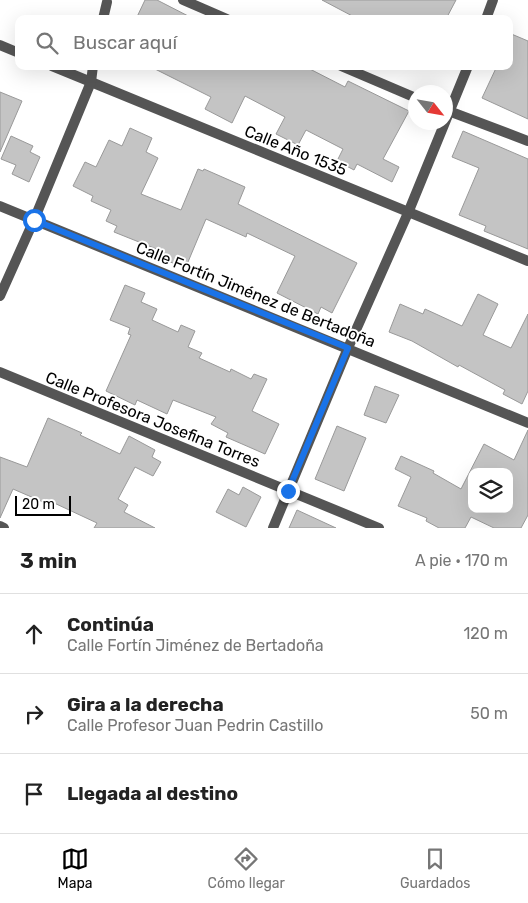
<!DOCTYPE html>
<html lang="es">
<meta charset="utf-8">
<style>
:root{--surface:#fff;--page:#f2f2f2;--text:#222;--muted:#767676;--line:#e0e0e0;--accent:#000}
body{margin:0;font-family:Rubik,sans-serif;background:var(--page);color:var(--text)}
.controls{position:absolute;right:15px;bottom:15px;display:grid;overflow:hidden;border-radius:10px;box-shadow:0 5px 20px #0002}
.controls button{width:45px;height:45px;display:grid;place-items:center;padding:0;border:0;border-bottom:1px solid var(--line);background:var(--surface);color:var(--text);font:25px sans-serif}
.compass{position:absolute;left:408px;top:85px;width:45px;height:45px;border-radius:50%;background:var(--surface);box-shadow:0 5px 20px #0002;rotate:121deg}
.scale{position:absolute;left:15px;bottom:12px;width:56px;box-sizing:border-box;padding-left:5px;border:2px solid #000;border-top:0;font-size:14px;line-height:18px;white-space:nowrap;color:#000;-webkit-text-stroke:4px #fff;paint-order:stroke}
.stop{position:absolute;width:15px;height:15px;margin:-11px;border:4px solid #1a73e8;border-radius:50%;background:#fff}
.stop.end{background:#1a73e8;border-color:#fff;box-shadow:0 1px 5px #0008}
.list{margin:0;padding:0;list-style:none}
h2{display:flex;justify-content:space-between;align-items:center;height:65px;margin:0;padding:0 20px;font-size:21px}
h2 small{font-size:16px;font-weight:400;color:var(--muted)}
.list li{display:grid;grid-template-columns:32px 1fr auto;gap:15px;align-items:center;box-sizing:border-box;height:80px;padding:0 20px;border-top:1px solid var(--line)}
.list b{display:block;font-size:19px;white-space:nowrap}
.list p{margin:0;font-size:16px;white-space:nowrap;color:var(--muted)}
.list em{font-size:16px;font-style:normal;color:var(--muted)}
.icon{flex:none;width:28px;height:28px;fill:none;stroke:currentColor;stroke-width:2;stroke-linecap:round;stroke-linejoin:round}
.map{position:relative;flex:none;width:528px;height:528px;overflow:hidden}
.search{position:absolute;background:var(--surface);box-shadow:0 5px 20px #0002;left:15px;right:15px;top:15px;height:55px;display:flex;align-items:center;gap:12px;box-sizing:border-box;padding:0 18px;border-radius:10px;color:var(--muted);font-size:19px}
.sheet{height:305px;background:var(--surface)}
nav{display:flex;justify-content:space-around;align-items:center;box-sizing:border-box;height:70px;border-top:1px solid var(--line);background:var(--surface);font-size:14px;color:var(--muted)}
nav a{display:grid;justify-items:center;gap:2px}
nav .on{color:var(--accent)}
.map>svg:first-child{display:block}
.building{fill:#c4c4c4;stroke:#999;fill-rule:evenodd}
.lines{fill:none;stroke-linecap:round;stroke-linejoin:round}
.street{stroke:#555;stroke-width:10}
.route{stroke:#1a73e8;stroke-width:6}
.labels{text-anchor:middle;stroke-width:4;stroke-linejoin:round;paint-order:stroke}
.street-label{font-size:16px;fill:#000;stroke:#fff}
</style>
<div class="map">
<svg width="528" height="528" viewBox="0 0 528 528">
<rect width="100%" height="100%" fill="#fff"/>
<g class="building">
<polygon points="145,0 157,0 194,19 136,19"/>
<polygon points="322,0 456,0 446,19 358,19"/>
<polygon points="509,33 528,41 528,119 482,98 497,66 509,66"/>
<polygon points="149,66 304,66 345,87 348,81 409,111 383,159 399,167 392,182 357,164 354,170 337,161 343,149 306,130 298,145 276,134 285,117 245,96 232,123 205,109 211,97"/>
<polygon points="0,92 22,101 0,152"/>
<polygon points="130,128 152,138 146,152 158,158 141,194 181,210 198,169 203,171 204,169 245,187 238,204 357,263 332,313 321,307 318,314 277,293 295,256 247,233 246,237 206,219 188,262 178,258 175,264 161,258 164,252 114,232 117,226 106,221 111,210 91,201 93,196 73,186 85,162 96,167 109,140 122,146"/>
<polygon points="463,131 528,159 528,249 484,231 486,226 459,215 479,168 452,157"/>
<polygon points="11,136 33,146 30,152 40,157 29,182 12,174 16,165 1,159"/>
<polygon points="125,285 145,293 141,302 157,309 152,320 178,332 181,325 195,331 188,347 202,353 199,358 230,372 231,369 251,379 254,374 267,379 252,411 279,424 265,454 226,437 228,433 211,424 216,417 173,400 167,414 137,400 135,405 106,391 131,335 128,334 130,328 110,320"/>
<polygon points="478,294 498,304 483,335 511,348 528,314 528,391 522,404 503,394 505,390 459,365 458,367 412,341 389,332 400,304 423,314 425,309 462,326"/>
<polygon points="375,386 399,395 386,423 364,415"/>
<polygon points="48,418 82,433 80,435 120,454 129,436 155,450 152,457 161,462 153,476 135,467 118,499 128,505 124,512 155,528 94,528 97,523 52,502 50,505 13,489 0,518 0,457 27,467"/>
<polygon points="337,426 366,438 344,491 315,479"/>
<path d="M528 430V515L521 528H494L471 517 465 528H439L426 521 427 518 398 506 411 477 395 469 401 456 434 471 433 473 461 489 484 444 514 460ZM472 472H509V509H472Z"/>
<polygon points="243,487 261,497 246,527 216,512 228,489 239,495"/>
<polygon points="297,510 336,528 289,528"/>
</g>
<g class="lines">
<g class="street">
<polyline points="183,0 227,19"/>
<polyline points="103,19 107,2"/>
<polyline points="486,19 493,0"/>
<polyline points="0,45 19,53"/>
<polyline points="52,66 528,261"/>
<polyline points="341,66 416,98"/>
<polyline points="446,110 528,141"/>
<polyline points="0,206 528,423"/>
<polyline points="0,296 34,220 91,82 93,66"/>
<polyline points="0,372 379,528"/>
<polyline points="0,526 4,528"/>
<polyline points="273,528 348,348 408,213 468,66"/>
</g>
</g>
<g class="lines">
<polyline class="route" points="34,220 348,348 288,491"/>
</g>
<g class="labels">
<g class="street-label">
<text transform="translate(296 150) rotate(22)" y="6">Calle Año 1535</text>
<text transform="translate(256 294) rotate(22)" y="6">Calle Fortín Jiménez de Bertadoña</text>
<text transform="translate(153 419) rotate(22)" y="6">Calle Profesora Josefina Torres</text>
</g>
</g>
</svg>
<div class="controls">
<button><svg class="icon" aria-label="layers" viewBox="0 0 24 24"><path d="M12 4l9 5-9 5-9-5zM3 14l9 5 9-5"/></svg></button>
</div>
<svg class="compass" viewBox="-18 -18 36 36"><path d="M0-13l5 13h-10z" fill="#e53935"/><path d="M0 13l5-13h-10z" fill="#767676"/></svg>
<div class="scale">20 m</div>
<div class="stop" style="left:34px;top:220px"></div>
<div class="stop end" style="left:288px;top:491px"></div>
<div class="search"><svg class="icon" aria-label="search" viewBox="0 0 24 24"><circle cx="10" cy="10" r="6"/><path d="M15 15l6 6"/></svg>Buscar aquí</div>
</div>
<section class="sheet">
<h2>3 min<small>A pie · 170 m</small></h2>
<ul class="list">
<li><svg class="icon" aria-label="ahead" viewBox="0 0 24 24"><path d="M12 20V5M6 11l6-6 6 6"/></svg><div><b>Continúa</b><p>Calle Fortín Jiménez de Bertadoña</p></div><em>120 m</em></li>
<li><svg class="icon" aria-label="right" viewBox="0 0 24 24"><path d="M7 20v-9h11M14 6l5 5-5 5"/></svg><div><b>Gira a la derecha</b><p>Calle Profesor Juan Pedrin Castillo</p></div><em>50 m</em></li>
<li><svg class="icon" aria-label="arrive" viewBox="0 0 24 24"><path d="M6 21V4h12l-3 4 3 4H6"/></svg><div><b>Llegada al destino</b></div></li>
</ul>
</section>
<nav>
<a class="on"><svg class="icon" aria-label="map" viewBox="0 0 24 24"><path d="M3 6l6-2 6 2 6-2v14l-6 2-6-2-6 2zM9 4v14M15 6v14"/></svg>Mapa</a>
<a><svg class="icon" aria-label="directions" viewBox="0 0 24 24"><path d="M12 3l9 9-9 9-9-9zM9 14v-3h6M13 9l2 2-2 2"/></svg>Cómo llegar</a>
<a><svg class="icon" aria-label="saved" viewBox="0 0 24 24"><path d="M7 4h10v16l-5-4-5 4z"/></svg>Guardados</a>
</nav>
